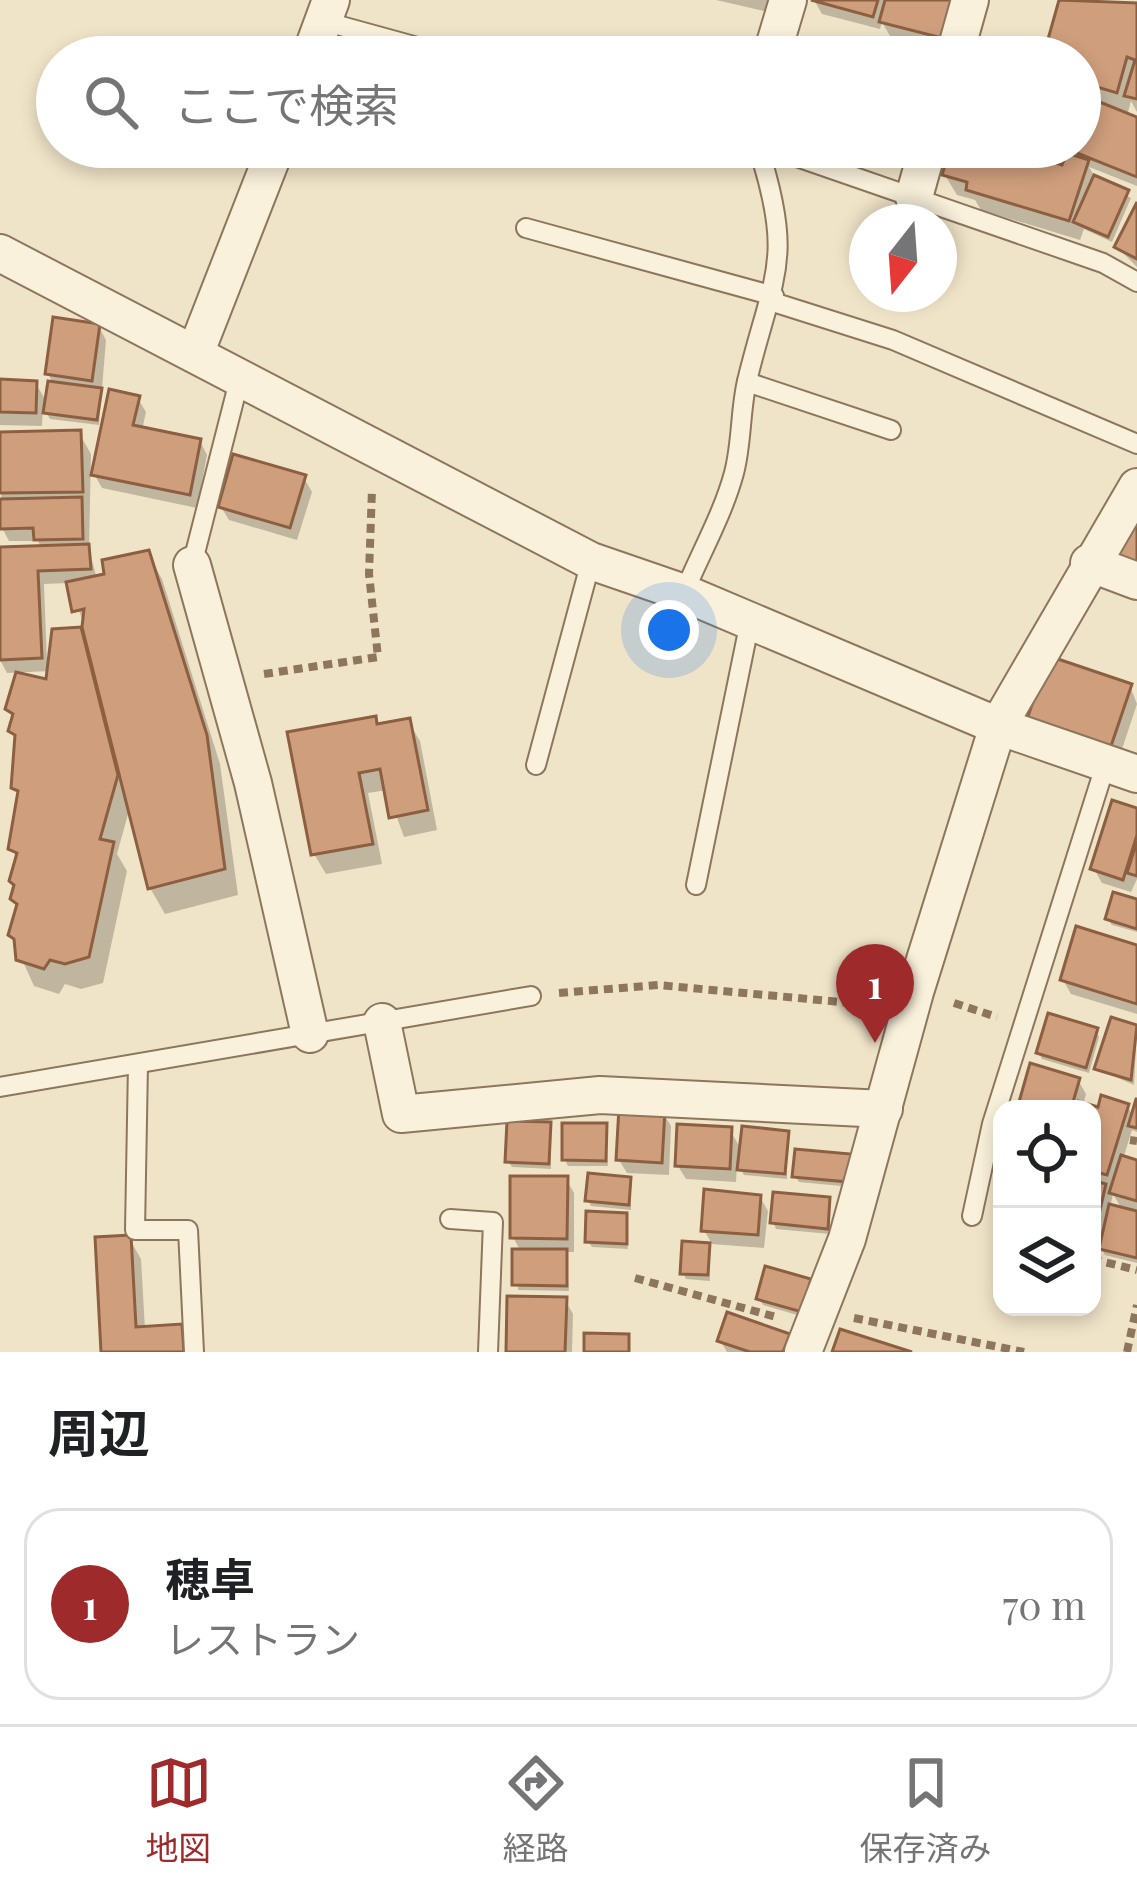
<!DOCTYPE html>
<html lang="ja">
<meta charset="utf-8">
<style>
:root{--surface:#fff;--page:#f6f6f6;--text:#202124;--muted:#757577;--line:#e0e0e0;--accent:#9e2a2b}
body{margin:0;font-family:"Playfair Display","Noto Sans JP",serif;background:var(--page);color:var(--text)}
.controls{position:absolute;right:36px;bottom:36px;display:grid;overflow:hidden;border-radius:24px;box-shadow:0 6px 18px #0003}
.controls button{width:108px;height:108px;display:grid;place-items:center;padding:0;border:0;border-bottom:3px solid var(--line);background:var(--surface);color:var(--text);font:60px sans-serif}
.compass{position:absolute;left:849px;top:204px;width:108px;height:108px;border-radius:50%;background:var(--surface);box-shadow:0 6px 18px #0003;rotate:197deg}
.you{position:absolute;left:669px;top:630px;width:42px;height:42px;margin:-30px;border:9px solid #fff;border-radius:50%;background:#1a73e8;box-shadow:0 0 0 18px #1a73e833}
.badge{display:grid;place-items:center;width:78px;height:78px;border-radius:50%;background:var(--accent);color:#fff;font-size:39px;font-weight:700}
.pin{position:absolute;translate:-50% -99px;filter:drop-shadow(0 3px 6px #0008)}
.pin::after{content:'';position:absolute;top:63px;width:42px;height:36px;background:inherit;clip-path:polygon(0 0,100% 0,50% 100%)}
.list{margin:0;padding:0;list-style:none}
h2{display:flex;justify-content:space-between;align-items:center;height:156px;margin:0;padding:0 48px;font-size:51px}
h2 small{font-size:39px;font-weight:400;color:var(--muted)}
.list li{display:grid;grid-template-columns:78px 1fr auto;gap:36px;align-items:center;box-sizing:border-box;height:192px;margin:0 24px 24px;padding:0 24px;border:3px solid var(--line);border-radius:36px}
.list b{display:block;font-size:45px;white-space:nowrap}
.list p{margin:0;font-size:39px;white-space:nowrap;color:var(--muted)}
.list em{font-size:39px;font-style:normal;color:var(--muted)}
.icon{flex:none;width:66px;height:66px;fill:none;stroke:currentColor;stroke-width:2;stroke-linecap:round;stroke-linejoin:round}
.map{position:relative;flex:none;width:1137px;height:1352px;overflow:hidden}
.search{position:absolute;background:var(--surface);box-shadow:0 6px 18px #0003;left:36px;right:36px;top:36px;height:132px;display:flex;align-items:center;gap:30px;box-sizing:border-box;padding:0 42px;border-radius:66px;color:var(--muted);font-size:45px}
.sheet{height:372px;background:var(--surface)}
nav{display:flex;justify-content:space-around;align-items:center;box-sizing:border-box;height:168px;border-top:3px solid var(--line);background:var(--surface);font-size:33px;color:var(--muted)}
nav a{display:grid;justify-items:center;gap:6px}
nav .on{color:var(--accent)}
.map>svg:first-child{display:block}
.shadow{fill:#0003;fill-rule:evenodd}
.building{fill:#cf9f7d;stroke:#8d5f41;stroke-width:3}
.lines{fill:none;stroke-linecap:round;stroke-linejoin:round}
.service-casing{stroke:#8d765c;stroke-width:22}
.minor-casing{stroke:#8d765c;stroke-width:40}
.path{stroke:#8d765c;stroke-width:8;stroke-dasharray:9 6;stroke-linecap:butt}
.service{stroke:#faf1dc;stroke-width:18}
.minor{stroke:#faf1dc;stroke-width:36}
</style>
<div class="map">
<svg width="1137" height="1352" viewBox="0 0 1137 1352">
<rect width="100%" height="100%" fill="#f0e4c8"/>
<g class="shadow">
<polygon points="716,0 771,0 768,12"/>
<polygon points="814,0 961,0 949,50 890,36 882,22 880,29 822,14"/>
<path d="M1062 0 1137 6V112L1131 101 1127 116 1137 120V186L1089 167 1097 180 1131 198 1112 242 1084 229 1080 240 981 210 975 200 957 195 945 175 954 162 949 147H1080V57H1046ZM1056 154 1068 158 1064 169 1053 166Z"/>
<polygon points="1137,208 1137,267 1117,247"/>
<polygon points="99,327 106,340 99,425 50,419 43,407 42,426 0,425 0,382 36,384 48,404 54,385 48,374"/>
<polygon points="138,399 146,412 142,430 200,441 207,455 197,508 102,488 94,474"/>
<path d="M79 433 91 454 89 549 97 579 147 553 162 579 220 764 238 895 165 914 150 888 130 807 117 854 127 871 103 983 81 989 65 984 59 994 34 986 11 935 19 908 14 899 18 860 11 848 20 796 14 787 15 720 8 709 49 683 50 671 7 673 0 660V550L42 549 38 541H9L2 528 0 435ZM69 583 86 630 54 632 47 662 44 584Z"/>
<polygon points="304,478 312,492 297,540 229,520 221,507"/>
<polygon points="1130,686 1137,704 1119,758 1031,719"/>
<polygon points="374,719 378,726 408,721 420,741 437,830 404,837 387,790 368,793 382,864 326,874 314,854"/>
<polygon points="1137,811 1137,879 1131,892 1102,883 1094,869"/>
<polygon points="1137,902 1137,932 1112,925 1108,919"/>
<polygon points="1137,948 1137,1014 1071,994 1063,980"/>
<polygon points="1113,1020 1137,1028 1134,1085 1098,1069"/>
<polygon points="1096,1031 1099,1037 1089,1073 1042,1059 1039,1053"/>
<path d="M1078 1080 1086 1094 1083 1105 1100 1110 1127 1106 1134 1117 1137 1105V1132L1132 1130 1123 1159 1137 1163V1263L1105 1255 1102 1249 1097 1268 1092 1267V1109H1020ZM1113 1194 1123 1211 1110 1208Z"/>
<polygon points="663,1113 671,1126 669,1175 627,1173 619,1160"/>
<polygon points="549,1125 551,1169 512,1167 508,1161"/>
<polygon points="605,1126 608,1166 568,1166 565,1160"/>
<polygon points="730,1130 742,1151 787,1134 787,1179 744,1175 737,1163 736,1182 686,1179 678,1166"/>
<polygon points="849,1157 851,1187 799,1182 795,1176"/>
<polygon points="566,1179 574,1193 574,1252 565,1252 569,1291 518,1290 521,1252 513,1237"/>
<polygon points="630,1180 631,1210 591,1206 588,1200"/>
<polygon points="760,1197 768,1211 764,1248 712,1244 704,1230"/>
<polygon points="829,1200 830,1234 776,1229 773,1222"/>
<polygon points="625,1216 628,1249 592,1247 588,1241"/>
<polygon points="129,1238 141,1259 145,1329 180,1327 192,1352 104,1352"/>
<polygon points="708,1246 710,1281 686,1279 683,1273"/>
<polygon points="809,1282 813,1288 804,1317 763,1305 759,1299"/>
<polygon points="565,1300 573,1314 572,1352 509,1352"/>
<polygon points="788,1337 788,1352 727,1352 720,1340"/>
</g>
<g class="building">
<polygon points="811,0 878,0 873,17"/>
<polygon points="885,0 951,0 942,38 879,22"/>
<polygon points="1059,0 1137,3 1137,99 1124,96 1135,60 1127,57 1117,93 1080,82 1080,57 1043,57"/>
<polygon points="1080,94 1137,117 1137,177 1062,147 1080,147"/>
<polygon points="946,147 1042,147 1038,158 1062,165 1067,153 1089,160 1069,221 966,190 967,182 942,175 946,162 959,158 945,152"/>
<polygon points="1094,175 1129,190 1108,237 1073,222"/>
<polygon points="1137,202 1137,259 1114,247"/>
<polygon points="53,317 100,324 92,381 45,374"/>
<polygon points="0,379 37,381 36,413 0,412"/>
<polygon points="48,381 102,388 97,420 43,413"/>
<polygon points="109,389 140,396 133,425 201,439 190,495 91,475"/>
<polygon points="81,430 83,492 0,493 0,432"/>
<polygon points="233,454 306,475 290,528 218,507"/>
<polygon points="82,497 83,539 34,540 33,528 0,529 0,499"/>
<polygon points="1130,519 1137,521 1137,564 1118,558"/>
<polygon points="89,544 91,569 38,571 42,658 0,660 0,547"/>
<polygon points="149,550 207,735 225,869 148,889 82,627 84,609 72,612 66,582 104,574 102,560"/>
<polygon points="81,627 118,775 100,839 114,842 89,957 65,964 50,960 44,969 16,960 14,939 8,935 17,904 10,899 14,885 9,881 17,853 8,849 18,791 11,788 15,735 8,731 13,714 5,709 16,672 46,679 52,629"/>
<polygon points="1049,656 1132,684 1111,746 1027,719"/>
<polygon points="376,716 377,724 410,718 428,810 389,818 380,769 359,773 373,844 311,855 287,732"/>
<polygon points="1112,800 1137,808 1137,835 1123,880 1090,869"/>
<polygon points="1137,841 1137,876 1127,873"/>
<polygon points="1113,892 1137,899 1137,929 1105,919"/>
<polygon points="1076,926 1137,945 1137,1004 1060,980"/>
<polygon points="1048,1013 1098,1028 1086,1068 1036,1053"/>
<polygon points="1111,1017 1137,1025 1131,1080 1094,1069"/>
<polygon points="1030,1063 1080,1078 1071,1109 1017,1109"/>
<polygon points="1101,1095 1129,1104 1107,1175 1092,1171 1092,1109 1075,1109 1078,1101 1098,1107"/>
<polygon points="1136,1099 1137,1099 1137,1128 1128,1126"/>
<polygon points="619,1107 665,1110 662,1163 616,1160"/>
<polygon points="507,1121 551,1122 549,1164 505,1162"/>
<polygon points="562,1123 607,1123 606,1161 562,1160"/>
<polygon points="677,1124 732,1127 730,1169 675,1166"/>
<polygon points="742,1126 789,1131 785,1174 737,1170"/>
<polygon points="795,1149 851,1154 849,1182 792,1177"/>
<polygon points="1121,1155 1137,1160 1137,1201 1109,1193"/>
<polygon points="588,1173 631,1177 629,1205 585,1201"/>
<polygon points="510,1176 568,1176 567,1239 510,1238"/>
<polygon points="1092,1180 1106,1184 1100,1210 1092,1208"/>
<polygon points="704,1189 761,1195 758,1235 701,1231"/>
<polygon points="773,1192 830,1197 828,1229 770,1223"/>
<polygon points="1109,1204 1137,1211 1137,1258 1099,1249"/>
<polygon points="586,1211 627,1213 627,1244 585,1242"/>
<polygon points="131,1235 136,1327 182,1324 184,1352 101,1352 95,1237"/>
<polygon points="682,1241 710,1243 708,1275 680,1274"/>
<polygon points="512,1249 567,1249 567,1286 512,1285"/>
<polygon points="765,1266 811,1279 802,1312 756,1299"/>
<polygon points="507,1296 567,1297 565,1352 506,1352"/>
<polygon points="727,1312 790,1334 783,1352 750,1352 717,1341"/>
<polygon points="840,1329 912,1352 832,1352"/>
<polygon points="584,1333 629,1334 629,1352 584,1352"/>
</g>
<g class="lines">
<defs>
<g id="service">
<polyline points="323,21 454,57"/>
<polyline points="768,147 1103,263 1137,282"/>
<polyline points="526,228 774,296"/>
<polyline points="773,302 893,340 1137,444"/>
<polyline points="747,382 891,430"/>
<polyline points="192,565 240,377"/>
<path d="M684 593C700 554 723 514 734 473 742 443 740 411 747 381 773 274 795 261 758 147"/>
<polyline points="536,765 591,561"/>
<polyline points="696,885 750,621"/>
<polyline points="138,1064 135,1230 188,1230 194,1352"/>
<polyline points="0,1087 531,996"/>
<polyline points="972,1216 992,1124 1106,763"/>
<polyline points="450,1219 493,1222 488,1352"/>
</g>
<g id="minor">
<polyline points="310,57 331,0"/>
<polyline points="771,57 788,0"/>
<polyline points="954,57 970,0"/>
<polyline points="914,197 928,147"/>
<polyline points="0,253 591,561 684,593 998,726 1137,774"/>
<polyline points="195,354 276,147"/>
<polyline points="1089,563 1137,581"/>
<polyline points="192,565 253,783 310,1034"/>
<polyline points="382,1022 401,1114 600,1095 884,1109"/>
<polyline points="803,1352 847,1239 915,992 998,726 1137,487"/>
</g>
</defs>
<use href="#service" class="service-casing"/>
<use href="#minor" class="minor-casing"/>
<g class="path">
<polyline points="264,674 378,657 369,574 372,489"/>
<polyline points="559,993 658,985 873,1005"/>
<polyline points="954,1003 997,1017"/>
<polyline points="1130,1140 1137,1141"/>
<polyline points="1092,1259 1137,1270"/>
<polyline points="635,1278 776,1317"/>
<polyline points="854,1318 1024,1352"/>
<polyline points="1127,1352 1137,1305"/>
</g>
<use href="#service" class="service"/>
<use href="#minor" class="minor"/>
</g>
</svg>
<div class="controls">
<button><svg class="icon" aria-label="locate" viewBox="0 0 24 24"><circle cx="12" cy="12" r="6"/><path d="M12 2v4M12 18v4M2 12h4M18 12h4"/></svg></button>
<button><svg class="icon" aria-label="layers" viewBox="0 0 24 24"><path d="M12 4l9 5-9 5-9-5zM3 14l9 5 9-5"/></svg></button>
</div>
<svg class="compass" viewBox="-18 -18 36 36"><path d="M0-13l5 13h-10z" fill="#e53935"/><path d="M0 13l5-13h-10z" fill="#757577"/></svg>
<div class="you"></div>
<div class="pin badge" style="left:875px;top:1043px">1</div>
<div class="search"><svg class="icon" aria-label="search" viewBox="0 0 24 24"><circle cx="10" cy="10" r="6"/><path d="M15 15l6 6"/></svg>ここで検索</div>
</div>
<section class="sheet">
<h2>周辺<small></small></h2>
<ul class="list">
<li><span class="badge">1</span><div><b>穂卓</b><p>レストラン</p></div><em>70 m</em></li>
</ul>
</section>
<nav>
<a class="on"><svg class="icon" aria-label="map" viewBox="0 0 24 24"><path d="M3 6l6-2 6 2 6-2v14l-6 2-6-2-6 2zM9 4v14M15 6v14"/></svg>地図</a>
<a><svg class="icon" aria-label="directions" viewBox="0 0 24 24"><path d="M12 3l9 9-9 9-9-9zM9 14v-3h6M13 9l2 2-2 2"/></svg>経路</a>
<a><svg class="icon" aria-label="saved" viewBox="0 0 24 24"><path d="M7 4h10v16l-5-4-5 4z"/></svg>保存済み</a>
</nav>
